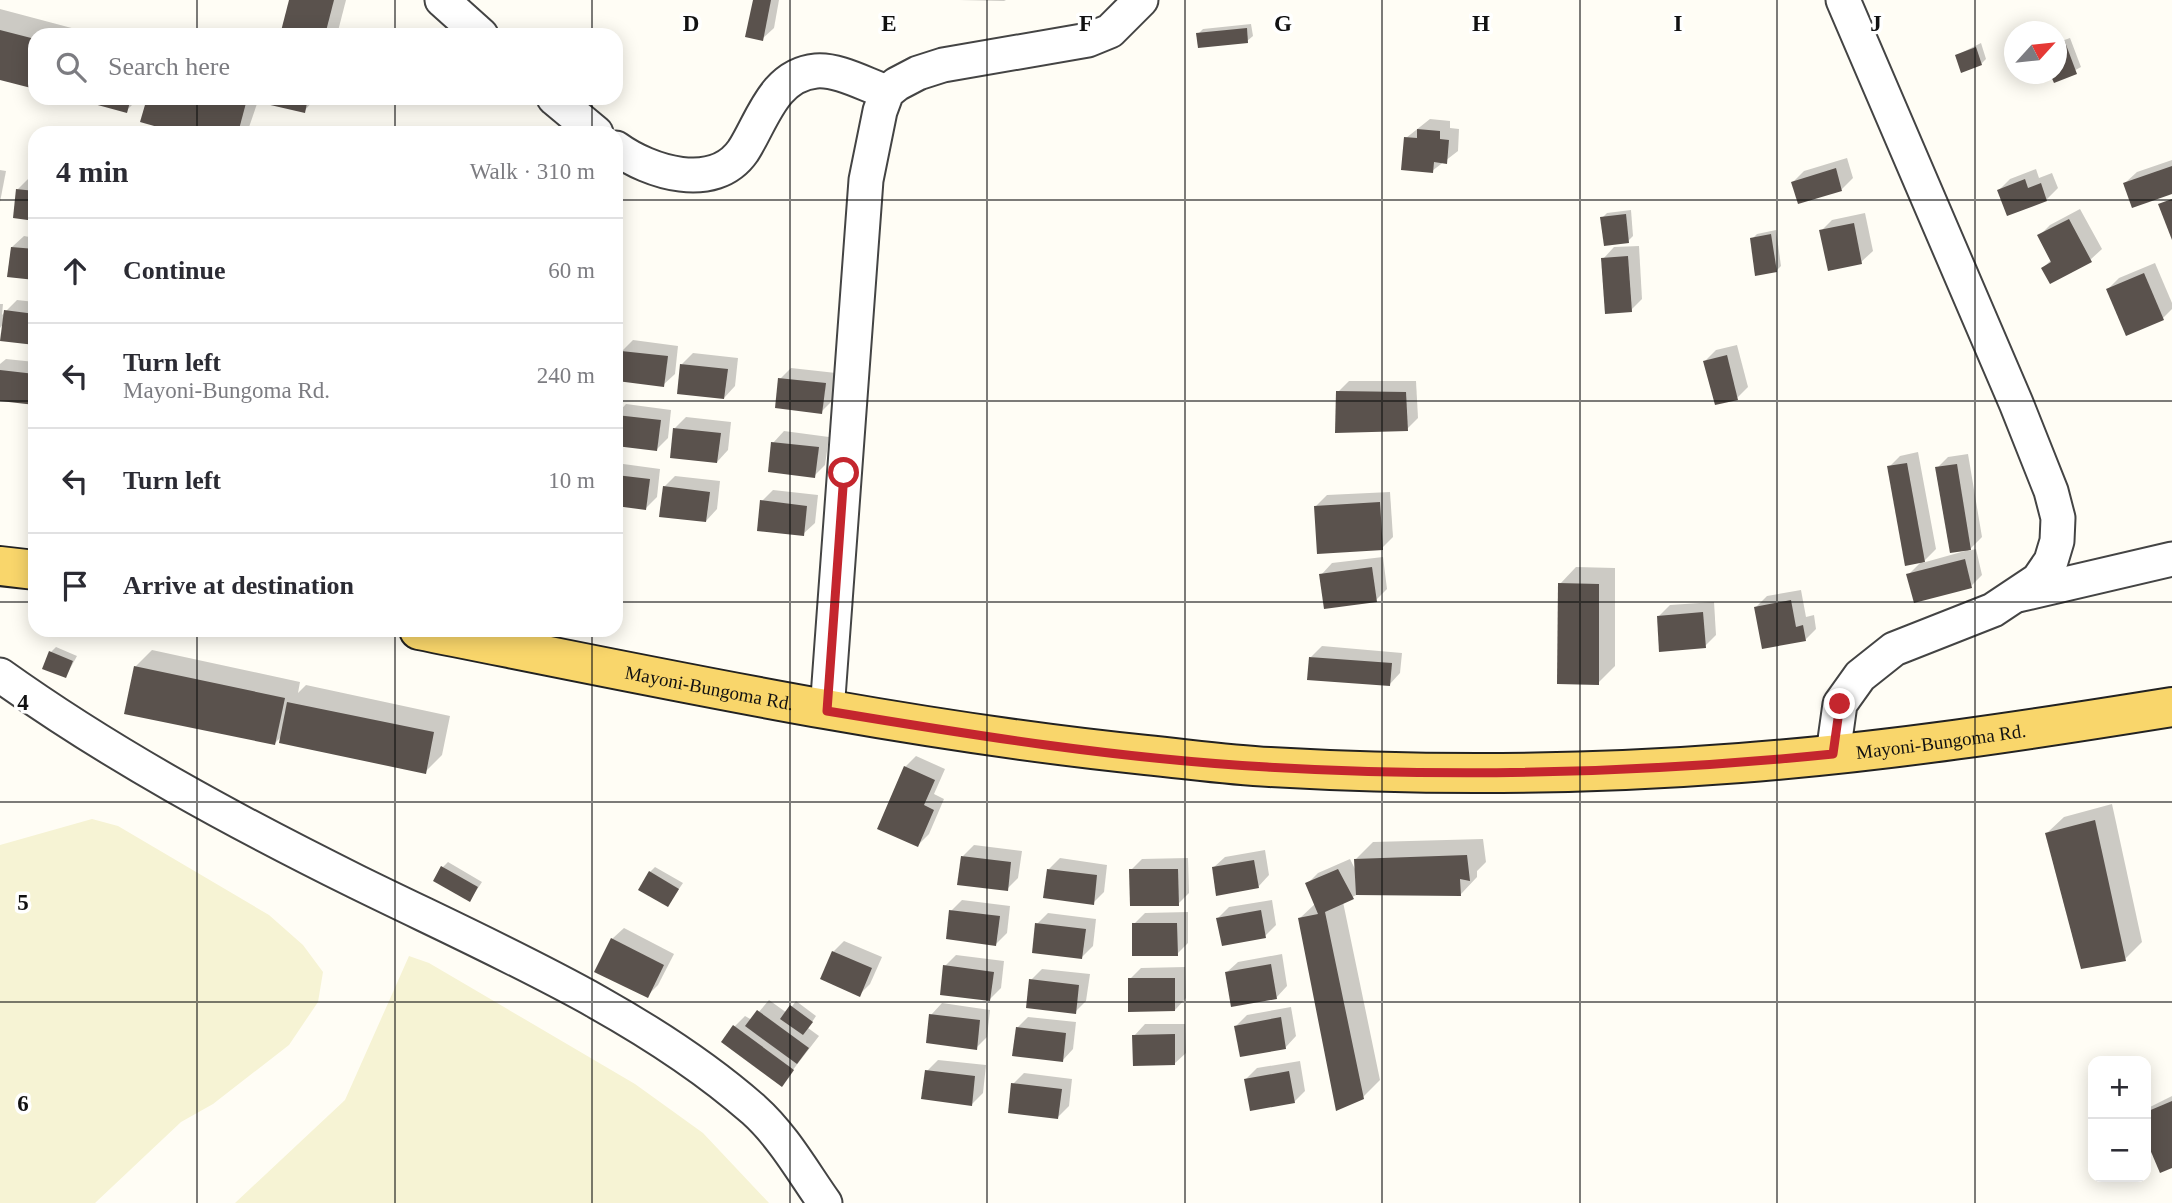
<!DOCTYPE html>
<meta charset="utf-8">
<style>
:root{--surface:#fff;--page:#f2f2f3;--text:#2b2b33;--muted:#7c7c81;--line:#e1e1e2}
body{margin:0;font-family:"Times New Roman",serif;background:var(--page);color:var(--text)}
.controls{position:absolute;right:21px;bottom:21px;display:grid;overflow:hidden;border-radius:14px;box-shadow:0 4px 18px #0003}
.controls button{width:63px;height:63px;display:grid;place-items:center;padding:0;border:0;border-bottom:2px solid var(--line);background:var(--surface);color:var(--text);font:35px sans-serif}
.compass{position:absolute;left:2004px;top:21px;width:63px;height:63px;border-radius:50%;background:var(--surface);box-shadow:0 4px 18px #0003;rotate:63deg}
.stop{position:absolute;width:21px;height:21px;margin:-16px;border:5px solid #c4262e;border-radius:50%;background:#fff}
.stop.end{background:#c4262e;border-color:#fff;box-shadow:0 2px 7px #0008}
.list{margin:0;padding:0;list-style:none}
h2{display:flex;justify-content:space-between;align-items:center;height:91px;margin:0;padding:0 28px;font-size:30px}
h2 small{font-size:23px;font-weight:400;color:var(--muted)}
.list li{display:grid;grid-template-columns:46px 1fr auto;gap:21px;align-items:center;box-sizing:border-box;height:105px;padding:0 28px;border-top:2px solid var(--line)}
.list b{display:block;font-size:26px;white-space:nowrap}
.list p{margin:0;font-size:23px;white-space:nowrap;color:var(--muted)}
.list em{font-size:23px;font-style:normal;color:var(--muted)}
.icon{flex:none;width:38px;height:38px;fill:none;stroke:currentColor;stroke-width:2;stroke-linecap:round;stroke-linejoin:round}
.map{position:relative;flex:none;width:2172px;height:1203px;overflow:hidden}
.search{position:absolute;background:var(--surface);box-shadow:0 4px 18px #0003;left:28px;top:28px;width:595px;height:77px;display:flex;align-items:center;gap:18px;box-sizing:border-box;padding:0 24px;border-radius:21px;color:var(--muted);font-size:26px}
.panel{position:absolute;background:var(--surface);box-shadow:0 4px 18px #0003;left:28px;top:126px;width:595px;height:511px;border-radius:21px}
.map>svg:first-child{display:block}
.farmland{fill:#f6f3d4}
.shadow{fill:#0003}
.building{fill:#5a524d}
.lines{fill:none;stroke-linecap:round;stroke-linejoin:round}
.street-casing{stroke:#444;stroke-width:37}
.primary-casing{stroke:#222;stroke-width:42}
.street{stroke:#fff;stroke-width:33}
.primary{stroke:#f9d66b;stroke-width:38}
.route{stroke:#c4262e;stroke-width:9}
.grid{fill:none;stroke:#111;stroke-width:2;stroke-opacity:0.55}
.labels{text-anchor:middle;stroke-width:7;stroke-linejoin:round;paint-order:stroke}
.street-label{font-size:19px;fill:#111;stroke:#fff}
.grid-label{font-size:23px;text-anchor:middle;font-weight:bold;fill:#111;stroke:#fff;stroke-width:7;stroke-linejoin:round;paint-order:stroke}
</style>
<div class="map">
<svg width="2172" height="1203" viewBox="0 0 2172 1203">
<rect width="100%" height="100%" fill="#fffdf5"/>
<g class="farmland">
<polygon points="92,819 118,826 269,915 303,945 323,972 318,1002 289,1045 213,1104 181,1122 95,1203 0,1203 0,845"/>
<polygon points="409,956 429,963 635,1084 703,1133 769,1203 235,1203 345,1100"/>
</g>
<g class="shadow">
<polygon points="290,0 346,0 337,35 282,35"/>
<polygon points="754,0 779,0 774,28 762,39"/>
<polygon points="959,0 1006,0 1004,1"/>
<polygon points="0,9 98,35 35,35 35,87 0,78"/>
<polygon points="1251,24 1253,36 1247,41 1198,34 1203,29"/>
<polygon points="2070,38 2081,67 2055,81 2052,74 2056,74 2056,43"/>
<polygon points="1981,43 1986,59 1981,64 1957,55"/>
<polygon points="75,98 139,98 126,111"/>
<polygon points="149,98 259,98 247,133 185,133"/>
<polygon points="269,98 316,98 304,111"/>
<polygon points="1430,119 1450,121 1450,128 1459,129 1458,151 1432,171 1406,138"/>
<polygon points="1847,158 1853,178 1842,189 1793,182 1804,171"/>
<polygon points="2172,160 2172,192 2125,183 2137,172"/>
<polygon points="2036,169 2039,178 2052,173 2058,188 2047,199 2008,214 1999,190 2010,179"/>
<polygon points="0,170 6,171 0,202"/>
<polygon points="29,178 35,179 35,220 18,189"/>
<polygon points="2080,209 2102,249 2090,260 2043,268 2052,259 2039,236 2050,225"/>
<polygon points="1631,210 1633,236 1628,241 1602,218 1607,213"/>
<polygon points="1865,213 1873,251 1861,262 1821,231 1832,220"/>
<polygon points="1776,230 1781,266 1776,271 1752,239 1757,234"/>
<polygon points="24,236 35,238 35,278 12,247"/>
<polygon points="1639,246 1642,299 1631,310 1603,259 1614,247"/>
<polygon points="2155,263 2172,303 2172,309 2163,318 2108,289 2119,278"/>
<polygon points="17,300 35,302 35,343 4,323 0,328 0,304 3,304 2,315"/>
<polygon points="633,340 678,346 675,374 663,385 622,351"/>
<polygon points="1737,345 1748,387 1737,398 1705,361 1716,350"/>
<polygon points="693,353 738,358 735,386 724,398 682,364"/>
<polygon points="6,359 35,362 35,403 0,399 0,364"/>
<polygon points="791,368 836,373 832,401 821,412 780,379"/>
<polygon points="1349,381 1416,381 1418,418 1407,429 1338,392"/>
<polygon points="626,404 671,410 668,438 657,449 616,444 616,415"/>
<polygon points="686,417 731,422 728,450 717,462 675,428"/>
<polygon points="784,431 829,437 825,465 814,476 773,443"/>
<polygon points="1918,452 1936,549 1922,563 1965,551 1937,468 1948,457 1968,454 1982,537 1968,551 1976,549 1982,575 1971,586 1908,575 1922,561 1889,467 1900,456"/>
<polygon points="616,463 660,469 657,497 646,508 616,504"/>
<polygon points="675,476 720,481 717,509 706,521 664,487"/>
<polygon points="773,490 818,495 815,523 803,534 762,501"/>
<polygon points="1390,492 1393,537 1382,548 1315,507 1327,495"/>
<polygon points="1383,557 1387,589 1376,600 1321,575 1332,563"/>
<polygon points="1576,567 1615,568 1615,666 1598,683 1560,584"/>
<polygon points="1801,590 1806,617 1814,615 1816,629 1805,640 1756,607 1767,596"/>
<polygon points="1714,602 1716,635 1705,646 1659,616 1670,605"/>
<polygon points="1322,646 1402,653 1400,673 1389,685 1311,657"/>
<polygon points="56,647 77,656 66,676 51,652"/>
<polygon points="152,650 300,682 298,693 306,685 450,716 442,755 425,772 282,736 274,744 135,667"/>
<polygon points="916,756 945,769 934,794 944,799 929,834 918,845 905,767"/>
<polygon points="2112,804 2142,942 2125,959 2047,833 2064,817"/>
<polygon points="1483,839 1486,862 1477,871 1477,877 1461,894 1358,894 1343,902 1380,1080 1363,1097 1299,919 1316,903 1307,884 1318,873 1350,859 1357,873 1356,859 1373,842"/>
<polygon points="974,845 1022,851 1018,878 1007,889 963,856"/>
<polygon points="1265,850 1269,875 1258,887 1213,868 1225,857"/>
<polygon points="1060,858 1107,865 1104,892 1093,903 1049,869"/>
<polygon points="1188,858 1189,893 1178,904 1131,870 1142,859"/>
<polygon points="448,862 482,882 470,900 443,867"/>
<polygon points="655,867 683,883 668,905 650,872"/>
<polygon points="962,900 1010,906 1007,933 996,944 951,911"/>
<polygon points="1272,900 1276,925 1265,936 1218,918 1229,907"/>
<polygon points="1188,912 1188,943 1177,954 1134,924 1145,913"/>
<polygon points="1048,913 1096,919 1093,946 1082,957 1037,924"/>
<polygon points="624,928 674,954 658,985 647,996 612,939"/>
<polygon points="844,941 882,957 870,984 859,995 833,952"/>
<polygon points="1282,954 1287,986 1276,998 1226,973 1238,962"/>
<polygon points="956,955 1004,961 1001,988 990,999 945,966"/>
<polygon points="1185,967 1186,998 1175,1010 1130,979 1141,968"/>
<polygon points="1042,969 1090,974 1086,1001 1075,1012 1031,980"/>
<polygon points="769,1000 787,1013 796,1001 816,1016 808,1028 819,1036 782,1084 734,1027 745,1016 752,1020"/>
<polygon points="942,1003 990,1010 987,1037 976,1048 931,1015"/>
<polygon points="1291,1007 1296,1036 1285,1048 1236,1026 1247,1015"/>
<polygon points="1028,1017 1076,1022 1073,1049 1062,1061 1017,1028"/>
<polygon points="1145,1024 1185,1024 1186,1053 1174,1064 1134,1036"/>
<polygon points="938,1060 986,1065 983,1093 972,1104 927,1071"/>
<polygon points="1300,1061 1305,1091 1294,1102 1246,1079 1257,1068"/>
<polygon points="1024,1073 1072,1079 1069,1106 1058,1117 1013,1084"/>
<polygon points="2172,1096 2172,1166 2161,1171 2146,1136 2146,1109"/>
</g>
<g class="building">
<polygon points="289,0 334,0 325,35 280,35"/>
<polygon points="753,0 771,0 763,41 745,37"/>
<polygon points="1247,28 1248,43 1198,48 1196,33"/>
<polygon points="0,30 35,39 35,89 0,80"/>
<polygon points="2065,42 2077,74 2054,83 2050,74 2056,74 2056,45"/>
<polygon points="1976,47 1982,65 1961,73 1955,55"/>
<polygon points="72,98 131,98 127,113"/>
<polygon points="147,98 230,98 246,103 238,133 179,133 140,122"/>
<polygon points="267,98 308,98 305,113 266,104"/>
<polygon points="1417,129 1440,131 1440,139 1449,140 1447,164 1434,162 1433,173 1401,170 1404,137 1417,138"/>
<polygon points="2172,166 2172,194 2132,208 2123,183"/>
<polygon points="1836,168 1842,191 1798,204 1791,182"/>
<polygon points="2025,179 2028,188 2041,183 2047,201 2007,216 1997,190"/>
<polygon points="16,189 35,191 35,221 13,218"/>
<polygon points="2172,199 2172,240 2158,204"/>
<polygon points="1626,214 1629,243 1604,246 1600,217"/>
<polygon points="2069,219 2092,262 2050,284 2041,268 2051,262 2037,235"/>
<polygon points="1854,223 1862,264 1828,271 1819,230"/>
<polygon points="1771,234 1777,272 1755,276 1750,238"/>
<polygon points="11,247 35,249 35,280 7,277"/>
<polygon points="1628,256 1632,312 1605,314 1601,258"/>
<polygon points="2144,273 2164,320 2126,336 2106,289"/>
<polygon points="4,310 35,314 35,345 0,341"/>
<polygon points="621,351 668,356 664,387 617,381"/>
<polygon points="1727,355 1738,400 1715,405 1703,361"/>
<polygon points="680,364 728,369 724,399 677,394"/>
<polygon points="0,370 35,374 35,405 0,401"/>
<polygon points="778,378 826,383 822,414 775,408"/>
<polygon points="1336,391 1406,392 1408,431 1335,433"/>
<polygon points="616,415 661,420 657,451 616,446"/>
<polygon points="673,428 721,433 717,463 670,458"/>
<polygon points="771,442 819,447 815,478 768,472"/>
<polygon points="1907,463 1925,562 1905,566 1887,466"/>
<polygon points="1957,464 1971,550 1950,553 1935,467"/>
<polygon points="616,475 650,479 646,510 616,506"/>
<polygon points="663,486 710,492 706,522 659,517"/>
<polygon points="760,500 807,506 804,536 757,531"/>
<polygon points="1380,502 1383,550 1317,554 1314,506"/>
<polygon points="1965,559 1972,588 1914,603 1906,574"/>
<polygon points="1372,567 1377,602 1324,609 1319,574"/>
<polygon points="1558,583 1599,584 1599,685 1557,684"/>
<polygon points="1791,600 1796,627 1803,625 1806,641 1762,649 1754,607"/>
<polygon points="1703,612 1706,648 1659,652 1657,616"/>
<polygon points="49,651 73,661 66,678 42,669"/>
<polygon points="1309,657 1392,663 1390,686 1307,680"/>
<polygon points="134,666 285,698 275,745 124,714"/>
<polygon points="287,702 434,732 426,774 279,743"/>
<polygon points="904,766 935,780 924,805 934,810 918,847 877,829"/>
<polygon points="2095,820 2126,961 2081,969 2045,833"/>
<polygon points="1467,855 1470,881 1460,879 1461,896 1356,895 1354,859"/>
<polygon points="961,856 1011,862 1008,891 957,885"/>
<polygon points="1254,860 1259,888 1216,896 1212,867"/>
<polygon points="441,866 478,887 470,902 433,881"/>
<polygon points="1047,869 1097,875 1094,905 1043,898"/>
<polygon points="1129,869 1178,869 1179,906 1130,906"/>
<polygon points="1338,869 1354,899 1325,912 1364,1099 1336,1111 1298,918 1318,914 1305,883"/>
<polygon points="649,871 679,889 668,907 638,890"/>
<polygon points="949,910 1000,916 996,946 946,939"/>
<polygon points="1261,910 1266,938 1222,946 1216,918"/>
<polygon points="1035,923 1086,929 1082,959 1032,953"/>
<polygon points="1132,923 1177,923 1178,956 1132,956"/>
<polygon points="611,938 664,965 648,998 594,972"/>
<polygon points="832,951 872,968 860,997 820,979"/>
<polygon points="1271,964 1277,999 1231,1007 1225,972"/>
<polygon points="943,965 994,972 990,1001 940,995"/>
<polygon points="1128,978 1175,978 1175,1011 1128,1012"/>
<polygon points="1029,979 1079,985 1076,1014 1026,1008"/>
<polygon points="790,1005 813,1022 803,1035 780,1019"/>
<polygon points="757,1010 809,1048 797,1064 745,1026"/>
<polygon points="929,1014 980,1020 977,1050 926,1043"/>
<polygon points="1281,1017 1286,1049 1240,1057 1234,1026"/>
<polygon points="733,1025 794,1070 782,1087 721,1042"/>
<polygon points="1016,1027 1066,1033 1063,1062 1012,1056"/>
<polygon points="1175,1034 1175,1065 1133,1066 1132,1035"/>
<polygon points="925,1070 975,1076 972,1106 921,1099"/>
<polygon points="1289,1071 1295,1103 1250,1111 1244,1079"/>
<polygon points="1011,1083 1062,1089 1058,1119 1008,1113"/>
<polygon points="2172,1101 2172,1168 2160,1173 2146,1140 2146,1112"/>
</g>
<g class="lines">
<defs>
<g id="street">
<polyline points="442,0 481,35"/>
<polyline points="554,98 596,133"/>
<path d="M616 148C649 172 714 193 743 151 762 122 773 75 816 71 838 69 866 85 887 92"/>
<polyline points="2018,595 2172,559"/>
<path d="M0 675C112 755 234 821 357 882 489 947 643 1012 754 1110 783 1136 803 1172 825 1203"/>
<polyline points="827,711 866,180 880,111 887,92 897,84 918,73 943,65 1088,40 1110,31 1141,0"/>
<polyline points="1833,754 1840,704 1860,676 1894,649 1993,610 2038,580 2051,561 2057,541 2058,518 2051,491 2016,403 1843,0"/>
</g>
<g id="primary">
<polyline points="0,566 35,570"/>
<path id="s1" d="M419 630C660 678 901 730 1146 755 1187 759 1228 765 1270 767 1425 776 1585 775 1740 763 1885 752 2029 730 2172 707"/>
</g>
</defs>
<use href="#street" class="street-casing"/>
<use href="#primary" class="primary-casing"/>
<use href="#street" class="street"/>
<use href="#primary" class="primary"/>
</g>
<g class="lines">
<path class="route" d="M844 473 827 711C972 735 1120 759 1267 767 1455 778 1646 773 1833 754L1840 704"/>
</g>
<path class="grid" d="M197 0V35M395 0V35M592 0V35M790 0V1203M987 0V1203M1185 0V1203M1382 0V1203M1580 0V1203M1777 0V1203M1975 0V1203M197 98V133M395 98V133M592 98V133M0 200H35M616 200H2172M0 401H35M616 401H2172M0 602H35M616 602H2172M197 630V1203M395 630V1203M592 630V1203M0 802H2172M0 1002H2172"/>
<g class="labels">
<g class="street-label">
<text dy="7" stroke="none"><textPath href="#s1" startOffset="296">Mayoni-Bungoma Rd.</textPath></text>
<text dy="7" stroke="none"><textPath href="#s1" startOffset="1535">Mayoni-Bungoma Rd.</textPath></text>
</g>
</g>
<g class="grid-label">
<text x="691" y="31">D</text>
<text x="889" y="31">E</text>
<text x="1086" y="31">F</text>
<text x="1283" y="31">G</text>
<text x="1481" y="31">H</text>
<text x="1678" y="31">I</text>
<text x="1876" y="31">J</text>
<text x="23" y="710">4</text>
<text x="23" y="910">5</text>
<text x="23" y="1111">6</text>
</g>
</svg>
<div class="controls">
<button>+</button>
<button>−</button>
</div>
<svg class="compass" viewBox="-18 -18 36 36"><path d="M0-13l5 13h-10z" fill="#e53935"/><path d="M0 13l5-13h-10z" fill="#7c7c81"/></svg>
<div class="stop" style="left:844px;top:473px"></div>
<div class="stop end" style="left:1840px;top:704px"></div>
<div class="search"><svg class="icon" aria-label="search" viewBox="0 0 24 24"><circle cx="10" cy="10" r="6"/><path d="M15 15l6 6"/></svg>Search here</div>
<section class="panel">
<h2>4 min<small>Walk · 310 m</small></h2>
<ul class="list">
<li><svg class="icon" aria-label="ahead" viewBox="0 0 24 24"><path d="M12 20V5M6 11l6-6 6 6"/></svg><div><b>Continue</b></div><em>60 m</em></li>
<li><svg class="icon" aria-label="left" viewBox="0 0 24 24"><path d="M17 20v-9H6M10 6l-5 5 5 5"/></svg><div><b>Turn left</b><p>Mayoni-Bungoma Rd.</p></div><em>240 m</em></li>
<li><svg class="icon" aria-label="left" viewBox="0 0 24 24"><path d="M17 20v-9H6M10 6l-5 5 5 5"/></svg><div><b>Turn left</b></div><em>10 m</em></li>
<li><svg class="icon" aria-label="arrive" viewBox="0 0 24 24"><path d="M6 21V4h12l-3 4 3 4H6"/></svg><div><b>Arrive at destination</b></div></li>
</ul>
</section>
</div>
